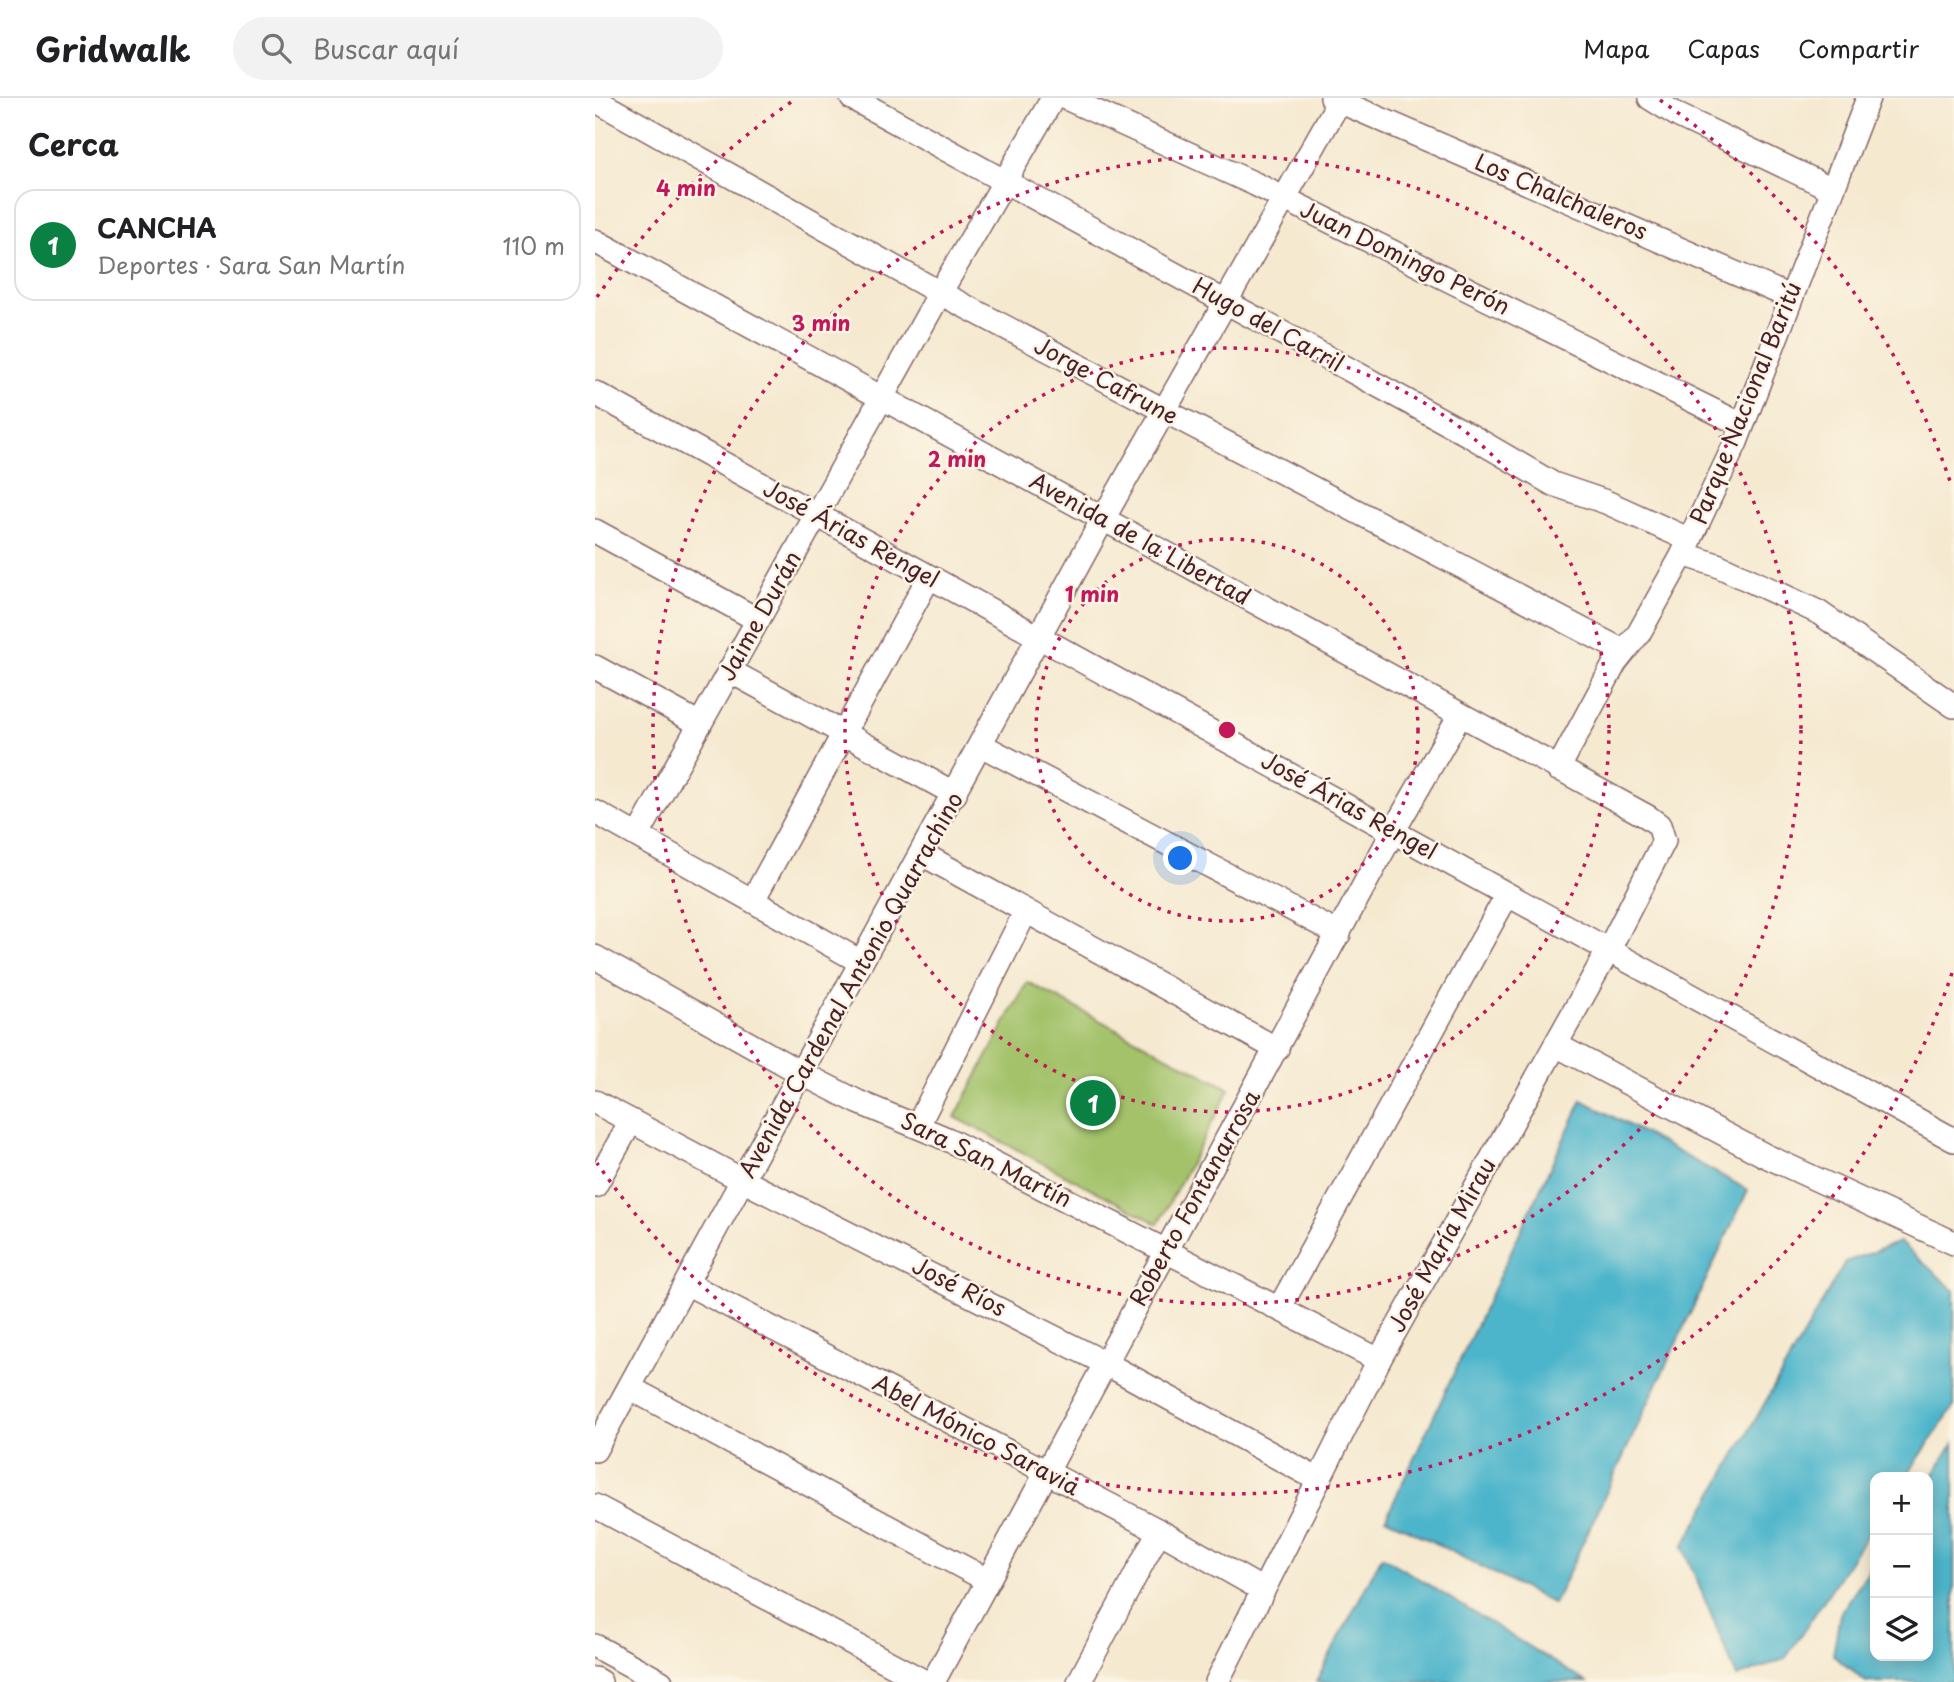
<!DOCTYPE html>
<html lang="es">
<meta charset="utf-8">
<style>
:root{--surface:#fff;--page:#f2f2f2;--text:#202124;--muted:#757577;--line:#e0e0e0;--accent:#0b8043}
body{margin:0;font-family:"Playpen Sans",sans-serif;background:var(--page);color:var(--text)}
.controls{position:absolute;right:21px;bottom:21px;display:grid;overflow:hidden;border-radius:14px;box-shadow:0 4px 18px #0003}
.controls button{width:63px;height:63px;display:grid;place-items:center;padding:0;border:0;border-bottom:2px solid var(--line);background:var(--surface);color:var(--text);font:35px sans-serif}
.you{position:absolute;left:586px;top:761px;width:24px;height:24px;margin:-18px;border:5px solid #fff;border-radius:50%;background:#1a73e8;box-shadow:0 0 0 10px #1a73e833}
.badge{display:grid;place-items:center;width:46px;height:46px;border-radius:50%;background:var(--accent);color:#fff;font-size:23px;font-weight:700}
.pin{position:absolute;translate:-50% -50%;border:4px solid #fff;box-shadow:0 2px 7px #0006}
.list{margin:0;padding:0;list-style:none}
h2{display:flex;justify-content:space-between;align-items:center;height:91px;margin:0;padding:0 28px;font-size:30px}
h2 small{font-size:23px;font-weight:400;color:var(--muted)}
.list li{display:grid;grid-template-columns:46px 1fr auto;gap:21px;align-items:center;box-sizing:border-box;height:112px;margin:0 14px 14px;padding:0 14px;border:2px solid var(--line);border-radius:21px}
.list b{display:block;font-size:26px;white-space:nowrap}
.list p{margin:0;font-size:23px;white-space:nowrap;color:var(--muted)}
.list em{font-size:23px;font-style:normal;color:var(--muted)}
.icon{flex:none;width:38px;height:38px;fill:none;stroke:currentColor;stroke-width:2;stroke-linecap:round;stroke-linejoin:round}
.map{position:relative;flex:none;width:1359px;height:1584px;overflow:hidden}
header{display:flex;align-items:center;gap:42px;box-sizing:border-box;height:98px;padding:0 35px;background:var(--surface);border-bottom:2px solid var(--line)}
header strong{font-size:33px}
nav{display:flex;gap:38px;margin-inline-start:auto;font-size:24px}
.search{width:490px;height:63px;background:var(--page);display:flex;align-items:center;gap:18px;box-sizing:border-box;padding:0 24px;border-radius:38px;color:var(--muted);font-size:26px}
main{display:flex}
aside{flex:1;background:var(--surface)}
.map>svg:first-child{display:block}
.green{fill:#a3c26a;stroke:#76704a;stroke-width:2}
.water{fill:#4db5cb;stroke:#4c6a7b;stroke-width:2}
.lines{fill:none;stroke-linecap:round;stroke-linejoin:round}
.minor-casing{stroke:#866665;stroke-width:26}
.minor{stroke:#fff;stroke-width:23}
.ring{fill:none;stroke:#c2185b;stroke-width:3.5;stroke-dasharray:3.5 7}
.labels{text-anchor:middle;stroke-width:5;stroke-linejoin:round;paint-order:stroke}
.street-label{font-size:23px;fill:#4a1f2b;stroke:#fcf5e5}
.centre{fill:#c2185b;stroke:#fcf5e5;stroke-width:3.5}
.ring-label{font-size:21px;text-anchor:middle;font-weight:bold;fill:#c2185b;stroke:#fcf5e5;stroke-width:5;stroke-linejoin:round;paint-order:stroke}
</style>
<header>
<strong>Gridwalk</strong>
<div class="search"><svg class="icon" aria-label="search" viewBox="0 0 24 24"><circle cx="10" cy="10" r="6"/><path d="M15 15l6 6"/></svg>Buscar aquí</div>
<nav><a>Mapa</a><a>Capas</a><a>Compartir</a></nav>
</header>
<main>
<aside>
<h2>Cerca<small></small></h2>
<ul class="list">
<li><span class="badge">1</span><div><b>CANCHA</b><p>Deportes · Sara San Martín</p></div><em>110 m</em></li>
</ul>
</aside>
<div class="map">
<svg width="1359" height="1584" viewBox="0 0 1359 1584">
<rect width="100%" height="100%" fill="#fcf5e5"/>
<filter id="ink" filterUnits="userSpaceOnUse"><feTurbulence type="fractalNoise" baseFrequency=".0143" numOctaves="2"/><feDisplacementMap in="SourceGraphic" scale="14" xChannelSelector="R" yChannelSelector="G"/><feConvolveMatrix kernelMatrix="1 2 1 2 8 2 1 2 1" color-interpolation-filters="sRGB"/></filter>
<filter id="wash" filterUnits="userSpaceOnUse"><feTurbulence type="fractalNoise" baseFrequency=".00686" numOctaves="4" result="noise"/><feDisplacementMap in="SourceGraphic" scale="28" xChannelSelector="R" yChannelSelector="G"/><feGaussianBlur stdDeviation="1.57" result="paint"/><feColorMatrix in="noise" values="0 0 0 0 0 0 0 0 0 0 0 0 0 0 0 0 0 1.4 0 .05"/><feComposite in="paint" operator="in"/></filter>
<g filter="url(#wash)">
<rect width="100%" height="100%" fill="#f5e9d0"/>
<polygon class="green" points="432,884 635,991 563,1126 360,1019"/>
<g class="water">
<polygon points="987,1002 1153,1092 959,1506 791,1420"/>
<polygon points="1305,1144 1359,1192 1359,1308 1311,1379 1280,1379 1280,1425 1190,1561 1142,1579 1088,1449 1250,1164"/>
<polygon points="1359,1345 1359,1584 1271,1584 1238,1557 1245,1516 1280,1464 1280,1558 1333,1558 1333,1385"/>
<polygon points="787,1458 991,1584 721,1584"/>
</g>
</g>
<g filter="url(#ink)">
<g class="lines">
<defs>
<g id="minor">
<polyline points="257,0 874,337 958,386 1011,404 1095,442"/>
<polyline points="471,0 660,86 1147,327"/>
<polyline points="737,0 1195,199"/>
<polyline points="1055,0 1084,18 1237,91"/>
<polyline points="0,2 345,195 1028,553"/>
<polyline points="0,143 1053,719 1064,727 1069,743 1013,853 784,1262 622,1584"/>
<polyline points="0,295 1359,1042"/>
<polyline points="0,433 163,522"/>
<polyline points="1088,456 1122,467 1223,514 1359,608"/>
<polyline points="0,569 105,626"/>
<polyline points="135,573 360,696"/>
<polyline points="386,647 744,836"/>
<polyline points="963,671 1020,565 1044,535 1088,456 1141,344 1273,0"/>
<polyline points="0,714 266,864"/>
<polyline points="43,737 345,195 458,0"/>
<polyline points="327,756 682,951"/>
<polyline points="158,802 334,479"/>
<polyline points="0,859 206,975 263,1004 352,1041 784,1262"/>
<polyline points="961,947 1169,1057 1359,1145"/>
<polyline points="0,1004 149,1083 510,1265 724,1382"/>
<polyline points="323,1027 431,813"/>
<polyline points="0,1088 36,1023"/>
<polyline points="93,1186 564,1433 668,1492"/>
<polyline points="685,1209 912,797"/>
<polyline points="35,1290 392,1482"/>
<polyline points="0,1352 508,421 746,0"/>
<polyline points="0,1408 330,1584"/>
<polyline points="0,1548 66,1584"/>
<polyline points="0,1581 5,1584"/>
<polyline points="338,1584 799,732 865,617"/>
<polyline points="484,1584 564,1433"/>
</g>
</defs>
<use href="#minor" class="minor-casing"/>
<use href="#minor" class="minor"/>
</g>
</g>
<g class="ring">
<circle cx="632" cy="632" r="191"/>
<circle cx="632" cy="632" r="382"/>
<circle cx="632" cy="632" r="574"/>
<path d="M1357 875A765 765 0 0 1 2 1065M2 199A765 765 0 0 1 199 2M1065 2A765 765 0 0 1 1357 389"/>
</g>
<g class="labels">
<g class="street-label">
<text transform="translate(966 99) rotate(23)" y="8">Los Chalchaleros</text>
<text transform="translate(810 160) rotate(26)" y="8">Juan Domingo Perón</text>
<text transform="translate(673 227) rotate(29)" y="8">Hugo del Carril</text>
<text transform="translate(511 283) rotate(28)" y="8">Jorge Cafrune</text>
<text transform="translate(1151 305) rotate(-68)" y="8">Parque Nacional Baritú</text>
<text transform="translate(256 436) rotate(29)" y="8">José Árias Rengel</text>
<text transform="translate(545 441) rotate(29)" y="8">Avenida de la Libertad</text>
<text transform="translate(165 518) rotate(-61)" y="8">Jaime Durán</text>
<text transform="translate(754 708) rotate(29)" y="8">José Árias Rengel</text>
<text transform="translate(256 887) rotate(-61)" y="8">Avenida Cardenal Antonio Quarrachino</text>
<text transform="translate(391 1062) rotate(26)" y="8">Sara San Martín</text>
<text transform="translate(600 1100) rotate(-61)" y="8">Roberto Fontanarrosa</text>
<text transform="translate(847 1147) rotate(-61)" y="8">José María Mirau</text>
<text transform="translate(364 1189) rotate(27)" y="8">José Ríos</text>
<text transform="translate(381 1337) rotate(28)" y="8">Abel Mónico Saravia</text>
</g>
</g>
<circle cx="632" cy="632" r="10" class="centre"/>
<g class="ring-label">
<text x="91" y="98">4 min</text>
<text x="226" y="233">3 min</text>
<text x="362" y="369">2 min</text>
<text x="497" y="504">1 min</text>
</g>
</svg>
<div class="controls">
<button>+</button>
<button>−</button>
<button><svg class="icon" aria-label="layers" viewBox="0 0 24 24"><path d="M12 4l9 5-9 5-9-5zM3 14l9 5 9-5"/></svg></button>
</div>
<div class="you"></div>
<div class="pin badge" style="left:498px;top:1005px">1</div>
</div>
</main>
